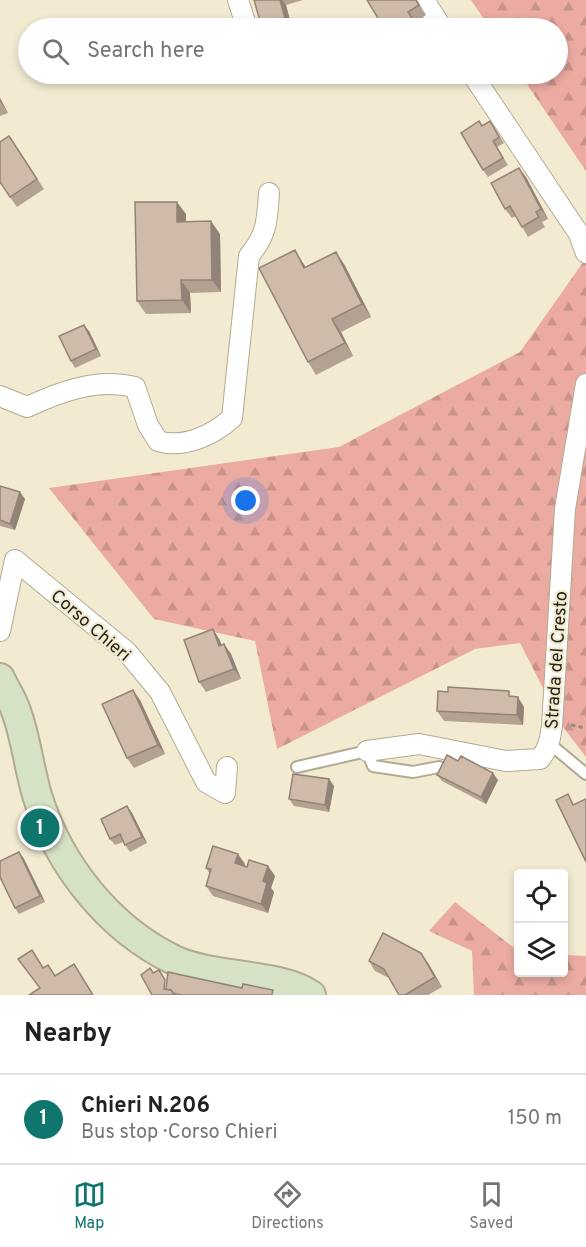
<!DOCTYPE html>
<meta charset="utf-8">
<style>
:root{--surface:#fff;--page:#f2f2f2;--text:#202124;--muted:#757577;--line:#e0e0e0;--accent:#0f766e}
body{margin:0;font-family:Overpass,sans-serif;background:var(--page);color:var(--text)}
.controls{position:absolute;right:18px;bottom:18px;display:grid;overflow:hidden;border-radius:6px;box-shadow:0 3px 9px #0003}
.controls button{width:54px;height:54px;display:grid;place-items:center;padding:0;border:0;border-bottom:2px solid var(--line);background:var(--surface);color:var(--text);font:30px sans-serif}
.you{position:absolute;left:246px;top:501px;width:21px;height:21px;margin:-15px;border:4px solid #fff;border-radius:50%;background:#1a73e8;box-shadow:0 0 0 9px #1a73e833}
.badge{display:grid;place-items:center;width:39px;height:39px;border-radius:50%;background:var(--accent);color:#fff;font-size:20px;font-weight:700}
.pin{position:absolute;translate:-50% -50%;border:3px solid #fff;box-shadow:0 2px 6px #0006}
.list{margin:0;padding:0;list-style:none}
h2{display:flex;justify-content:space-between;align-items:center;height:78px;margin:0;padding:0 24px;font-size:26px}
h2 small{font-size:20px;font-weight:400;color:var(--muted)}
.list li{display:grid;grid-template-columns:39px 1fr auto;gap:18px;align-items:center;box-sizing:border-box;height:90px;padding:0 24px;border-top:2px solid var(--line)}
.list b{display:block;font-size:22px;white-space:nowrap}
.list p{margin:0;font-size:20px;white-space:nowrap;color:var(--muted)}
.list em{font-size:20px;font-style:normal;color:var(--muted)}
.icon{flex:none;width:33px;height:33px;fill:none;stroke:currentColor;stroke-width:2;stroke-linecap:round;stroke-linejoin:round}
.map{position:relative;flex:none;width:586px;height:995px;overflow:hidden}
.search{position:absolute;background:var(--surface);box-shadow:0 3px 9px #0003;left:18px;right:18px;top:18px;height:66px;display:flex;align-items:center;gap:15px;box-sizing:border-box;padding:0 21px;border-radius:33px;color:var(--muted);font-size:22px}
.sheet{height:168px;background:var(--surface)}
nav{display:flex;justify-content:space-around;align-items:center;box-sizing:border-box;height:84px;border-top:2px solid var(--line);background:var(--surface);font-size:16px;color:var(--muted)}
nav a{display:grid;justify-items:center;gap:3px}
nav .on{color:var(--accent)}
.map>svg:first-child{display:block}
.forest{fill:url(#forest-firs)}
.lines{fill:none;stroke-linecap:round;stroke-linejoin:round}
.service-casing{stroke:#b2ab93;stroke-width:14}
.minor-casing{stroke:#b2ab93;stroke-width:22}
.secondary-casing{stroke:#b2ab93;stroke-width:32}
.path{stroke:#95907e;stroke-width:3;stroke-dasharray:4.5 3;stroke-linecap:butt}
.service{stroke:#fff;stroke-width:10}
.minor{stroke:#fff;stroke-width:20}
.secondary{stroke:#d6e2c5;stroke-width:28}
.wall{fill:#b3a192}
.shaded-wall{fill:#928377}
.building{fill:#d0bbaa;stroke:#928377;stroke-width:1.5}
.labels{text-anchor:middle;stroke-width:4.5;stroke-linejoin:round;paint-order:stroke}
.street-label{font-size:18px;fill:#26231a;stroke:#f2ebd2}
</style>
<div class="map">
<svg width="586" height="995" viewBox="0 0 586 995">
<defs>
<pattern id="forest-firs" width="22" height="20" patternUnits="userSpaceOnUse" patternTransform="scale(1.5)"><rect width="22" height="20" fill="#ebaba2"/><path d="M5 1l3.5 6h-7zM16 11l3.5 6h-7z" fill="#c9938b"/></pattern>
</defs>
<rect width="100%" height="100%" fill="#f2ebd2"/>
<g class="forest">
<polygon points="471,0 586,0 586,171 520,74 558,74 558,28 490,28"/>
<polygon points="586,258 586,757 563,727 520,643 475,649 277,749 255,641 154,619 49,488 339,447 520,352"/>
<polygon points="455,902 518,951 518,972 564,972 564,955 586,956 586,995 474,995 472,951 429,931"/>
</g>
<g class="lines">
<defs>
<g id="service">
<polyline points="550,744 586,774"/>
<polyline points="297,767 367,751 373,766 413,772 439,767"/>
</g>
<g id="minor">
<polyline points="238,0 247,28"/>
<polyline points="424,0 442,28"/>
<polyline points="472,74 579,234 586,253"/>
<path d="M0 396 27 407C62 391 97 378 135 387L148 425 158 441C184 449 213 435 232 418L249 256C267 234 267 222 269 193"/>
<polyline points="0,631 15,560 127,652 160,692 206,782 225,793 227,767"/>
<path d="M367 751 419 744 506 761 540 759C549 748 550 739 552 726L565 509 586 384"/>
</g>
<path id="secondary" d="M0 678C5 689 12 699 16 711 26 738 29 768 37 795 58 864 108 928 174 960 212 978 280 973 311 995"/>
</defs>
<use href="#service" class="service-casing"/>
<use href="#minor" class="minor-casing"/>
<use href="#secondary" class="secondary-casing"/>
<polyline class="path" points="571,725 586,728"/>
<use href="#service" class="service"/>
<use href="#minor" class="minor"/>
<use href="#secondary" class="secondary"/>
</g>
<g class="wall">
<polygon points="254,0 303,0 286,5 292,28 262,28"/>
<polygon points="367,0 417,0 426,15 415,22 419,27 417,28 384,28"/>
<polygon points="0,98 8,113 0,116"/>
<polygon points="490,121 504,143 497,147 508,165 488,177 483,170 483,126"/>
<polygon points="9,136 44,189 17,207 10,197"/>
<polygon points="526,177 548,219 542,222 545,227 528,237 516,216 512,218 505,209"/>
<polygon points="186,214 186,222 220,234 221,292 190,293 191,313 146,314 137,301"/>
<polygon points="303,263 306,267 344,264 371,317 341,332 353,356 316,375 308,362"/>
<polygon points="89,331 101,356 75,368 71,361"/>
<polygon points="0,486 25,499 15,530 0,526"/>
<polygon points="213,629 219,639 222,645 231,654 241,679 206,692 199,682"/>
<polygon points="513,697 524,707 523,725 444,721 437,711"/>
<polygon points="140,700 165,754 134,768 127,758"/>
<polygon points="437,775 498,780 486,804 442,781"/>
<polygon points="334,786 329,812 294,806 289,799"/>
<polygon points="127,806 132,813 147,843 130,852 123,842 115,845 110,839"/>
<polygon points="19,852 24,859 45,902 19,914 15,908"/>
<polygon points="245,864 244,866 247,867 268,866 275,876 271,888 274,892 268,913 213,896 206,886 210,874 206,868"/>
<polygon points="369,961 428,963 442,987 428,995 399,995 389,978 375,971"/>
</g>
<g class="shaded-wall">
<polygon points="280,0 282,0 286,5 292,28 291,28 286,22"/>
<polygon points="0,98 8,113 0,101"/>
<polygon points="519,168 526,177 548,219 541,209"/>
<polygon points="177,202 186,214 186,234 177,222"/>
<polygon points="211,221 220,234 221,292 212,280"/>
<polygon points="295,250 303,263 312,280 304,268"/>
<polygon points="336,252 344,264 371,317 362,304"/>
<polygon points="181,280 190,293 191,313 182,300"/>
<polygon points="332,319 341,332 353,356 345,343"/>
<polygon points="84,325 89,331 101,356 96,349"/>
<polygon points="20,492 25,499 15,530 10,524"/>
<polygon points="213,629 219,639 226,656 219,646"/>
<polygon points="224,644 231,654 241,679 234,669"/>
<polygon points="133,690 140,700 165,754 158,745"/>
<polygon points="518,697 524,707 523,725 517,715"/>
<polygon points="493,773 498,780 486,804 481,797"/>
<polygon points="329,779 334,786 329,812 325,805"/>
<polygon points="127,806 132,813 147,843 142,837"/>
<polygon points="19,852 24,859 45,902 40,896"/>
<polygon points="238,854 245,864 242,873 235,863"/>
<polygon points="268,866 275,876 271,888 274,892 268,913 261,904 263,881"/>
<polygon points="421,953 428,963 442,987 435,977"/>
</g>
<g class="building">
<polygon points="254,0 280,0 286,22 262,28"/>
<polygon points="367,0 416,0 419,5 408,12 412,18 394,28 384,28"/>
<polygon points="479,121 482,126 490,121 499,137 493,141 503,158 483,170 461,133"/>
<polygon points="9,136 37,179 10,197 0,182 0,142"/>
<polygon points="519,168 541,209 536,212 539,217 522,227 510,206 505,209 491,183"/>
<polygon points="135,202 177,202 177,222 211,221 212,280 181,280 182,300 137,301"/>
<polygon points="295,250 304,268 336,252 362,304 332,319 345,343 308,362 259,268"/>
<polygon points="84,325 96,349 71,361 59,336"/>
<polygon points="0,486 20,492 10,524 0,520"/>
<polygon points="213,629 219,646 224,644 234,669 199,682 184,640"/>
<polygon points="448,687 509,691 509,696 518,697 517,715 437,711 438,691 448,692"/>
<polygon points="133,690 158,745 127,758 102,704"/>
<polygon points="447,755 458,761 461,756 493,773 481,797 437,775"/>
<polygon points="293,774 329,779 325,805 289,799"/>
<polygon points="568,794 573,805 586,799 586,862 556,800"/>
<polygon points="127,806 142,837 125,845 120,834 110,839 101,819"/>
<polygon points="213,846 238,854 235,863 247,867 249,860 268,866 263,881 267,883 261,904 206,886 211,869 206,868"/>
<polygon points="19,852 40,896 15,908 0,877 0,861"/>
<polygon points="383,933 421,953 435,977 405,995 399,995 384,969 369,961"/>
<polygon points="32,950 43,968 48,965 55,976 74,964 93,995 29,995 40,988 18,959"/>
<polygon points="150,968 153,973 159,970 165,980 164,989 171,990 175,995 152,995 141,975"/>
<polygon points="168,972 242,988 243,984 273,990 272,995 181,995 173,993 171,990 166,989"/>
</g>
<g class="labels">
<g class="street-label">
<text transform="translate(91 625) rotate(41)" y="6">Corso Chieri</text>
<text transform="translate(556 660) rotate(-86)" y="6">Strada del Cresto</text>
</g>
</g>
</svg>
<div class="controls">
<button><svg class="icon" aria-label="locate" viewBox="0 0 24 24"><circle cx="12" cy="12" r="6"/><path d="M12 2v4M12 18v4M2 12h4M18 12h4"/></svg></button>
<button><svg class="icon" aria-label="layers" viewBox="0 0 24 24"><path d="M12 4l9 5-9 5-9-5zM3 14l9 5 9-5"/></svg></button>
</div>
<div class="you"></div>
<div class="pin badge" style="left:40px;top:828px">1</div>
<div class="search"><svg class="icon" aria-label="search" viewBox="0 0 24 24"><circle cx="10" cy="10" r="6"/><path d="M15 15l6 6"/></svg>Search here</div>
</div>
<section class="sheet">
<h2>Nearby<small></small></h2>
<ul class="list">
<li><span class="badge">1</span><div><b>Chieri N.206</b><p>Bus stop · Corso Chieri</p></div><em>150 m</em></li>
</ul>
</section>
<nav>
<a class="on"><svg class="icon" aria-label="map" viewBox="0 0 24 24"><path d="M3 6l6-2 6 2 6-2v14l-6 2-6-2-6 2zM9 4v14M15 6v14"/></svg>Map</a>
<a><svg class="icon" aria-label="directions" viewBox="0 0 24 24"><path d="M12 3l9 9-9 9-9-9zM9 14v-3h6M13 9l2 2-2 2"/></svg>Directions</a>
<a><svg class="icon" aria-label="saved" viewBox="0 0 24 24"><path d="M7 4h10v16l-5-4-5 4z"/></svg>Saved</a>
</nav>
